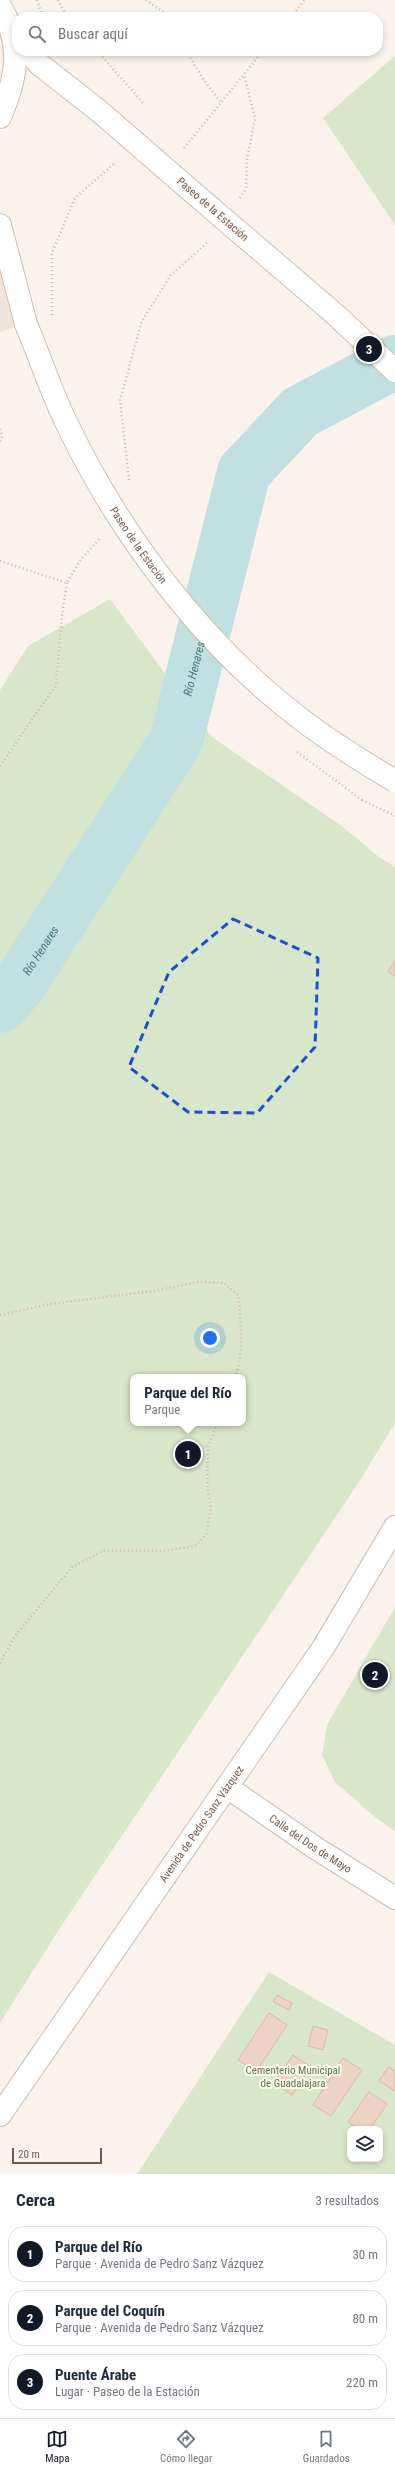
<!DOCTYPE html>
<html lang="es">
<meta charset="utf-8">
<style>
:root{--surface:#fff;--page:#f6f6f7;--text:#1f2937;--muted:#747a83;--line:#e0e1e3;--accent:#111827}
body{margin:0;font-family:"Roboto Condensed",sans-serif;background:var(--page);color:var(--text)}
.controls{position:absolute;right:12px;bottom:12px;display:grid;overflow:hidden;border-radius:8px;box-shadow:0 2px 6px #0003}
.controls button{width:36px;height:36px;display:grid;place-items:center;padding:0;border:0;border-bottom:1px solid var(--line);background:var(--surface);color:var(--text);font:20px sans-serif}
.scale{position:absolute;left:12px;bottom:10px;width:90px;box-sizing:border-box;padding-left:4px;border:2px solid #735a50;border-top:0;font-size:11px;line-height:14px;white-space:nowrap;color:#735a50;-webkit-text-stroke:3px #fdf8f1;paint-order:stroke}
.you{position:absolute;left:210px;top:1338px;width:14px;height:14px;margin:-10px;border:3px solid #fff;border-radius:50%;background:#1a73e8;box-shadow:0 0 0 6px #1a73e833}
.badge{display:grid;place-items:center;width:26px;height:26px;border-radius:50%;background:var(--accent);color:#fff;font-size:13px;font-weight:700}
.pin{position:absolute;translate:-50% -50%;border:2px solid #fff;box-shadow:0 1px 4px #0006}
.popup{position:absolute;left:130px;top:1374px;width:116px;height:52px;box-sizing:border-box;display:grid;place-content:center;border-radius:8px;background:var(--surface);filter:drop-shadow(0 1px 3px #0005);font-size:13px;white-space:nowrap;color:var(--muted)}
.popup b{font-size:15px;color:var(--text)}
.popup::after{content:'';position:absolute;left:50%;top:100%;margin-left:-8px;border:8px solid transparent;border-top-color:var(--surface)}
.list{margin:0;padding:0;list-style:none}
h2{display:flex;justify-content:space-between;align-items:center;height:52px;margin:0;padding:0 16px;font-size:17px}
h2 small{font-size:13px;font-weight:400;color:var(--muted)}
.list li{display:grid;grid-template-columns:26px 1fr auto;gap:12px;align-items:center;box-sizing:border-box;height:56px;margin:0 8px 8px;padding:0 8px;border:1px solid var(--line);border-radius:16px}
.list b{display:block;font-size:15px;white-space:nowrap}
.list p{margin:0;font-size:13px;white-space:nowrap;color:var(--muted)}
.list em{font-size:13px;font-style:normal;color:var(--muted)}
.icon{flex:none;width:22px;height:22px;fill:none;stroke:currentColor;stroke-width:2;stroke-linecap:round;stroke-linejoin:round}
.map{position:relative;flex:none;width:395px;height:2174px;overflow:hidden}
.search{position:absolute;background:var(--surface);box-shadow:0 2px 6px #0003;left:12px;right:12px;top:12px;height:44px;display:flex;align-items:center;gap:10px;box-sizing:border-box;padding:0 14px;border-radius:16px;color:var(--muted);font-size:15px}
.sheet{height:244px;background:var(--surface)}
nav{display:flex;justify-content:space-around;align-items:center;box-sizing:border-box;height:56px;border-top:1px solid var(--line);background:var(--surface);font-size:11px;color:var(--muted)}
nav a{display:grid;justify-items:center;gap:2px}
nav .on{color:var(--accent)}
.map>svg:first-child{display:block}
.residential{fill:#f1e5da}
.green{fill:#d8e7ca;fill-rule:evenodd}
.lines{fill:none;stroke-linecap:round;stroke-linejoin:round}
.river{stroke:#c1e0e2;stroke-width:54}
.building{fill:#edd2c5;stroke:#deb8a8}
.minor-casing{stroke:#ccbbb2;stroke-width:24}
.tertiary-casing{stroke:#ccbbb2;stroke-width:24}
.secondary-casing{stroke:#d0bdb2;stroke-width:24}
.path{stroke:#d2b5a8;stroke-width:2.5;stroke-dasharray:1 3;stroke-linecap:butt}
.minor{stroke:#fff;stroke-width:22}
.tertiary{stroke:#fff;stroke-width:22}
.secondary{stroke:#fff;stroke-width:22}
.secondary-bridge-casing{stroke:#d0bdb2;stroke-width:24;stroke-linecap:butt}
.path-bridge{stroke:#d2b5a8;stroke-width:2.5;stroke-dasharray:1 3;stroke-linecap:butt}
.secondary-bridge{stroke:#fff;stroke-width:22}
.marked{fill:none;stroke:#1d4ed8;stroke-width:3;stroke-dasharray:8 5;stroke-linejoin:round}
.labels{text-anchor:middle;stroke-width:4;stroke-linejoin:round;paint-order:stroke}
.street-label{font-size:11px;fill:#735a50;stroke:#fdf8f1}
.park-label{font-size:11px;fill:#5b784a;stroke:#fdf8f1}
.water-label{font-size:12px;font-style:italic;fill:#49787d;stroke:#fdf8f1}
</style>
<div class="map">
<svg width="395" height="2174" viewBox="0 0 395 2174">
<rect width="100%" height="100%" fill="#fbf3eb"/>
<polygon class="residential" points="0,235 26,324 0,332"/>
<g class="green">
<polygon points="395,56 395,225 323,118"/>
<path d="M110 599 212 737 343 827 379 857 395 867V1423L357 1485 58 1931 0 2023V690L28 646ZM133 1377H243V1423H133Z"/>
<polygon points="395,1607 395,1831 376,1818 335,1782 322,1755 327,1725"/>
<path d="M269 1972 395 2045V2174H137ZM350 2129H380V2159H350Z"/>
</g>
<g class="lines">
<path class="river" id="s1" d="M0 1006 18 986 176 741 244 472 300 412 395 362"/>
</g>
<g class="building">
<polygon points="395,960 395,976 388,972"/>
<polygon points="277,1995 292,2003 289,2010 273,2002"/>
<polygon points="269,2013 287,2025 256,2072 238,2060"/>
<polygon points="313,2026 328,2030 323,2050 308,2046"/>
<polygon points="293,2055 311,2067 292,2095 274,2083"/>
<polygon points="343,2058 362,2070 331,2116 313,2105"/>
<polygon points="388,2067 395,2071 395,2091 379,2081"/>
<polygon points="369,2092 387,2104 370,2129 359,2129 348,2122"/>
</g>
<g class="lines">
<defs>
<g id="minor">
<path id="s2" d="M227 1787 314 1847 395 1898"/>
</g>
<g id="tertiary">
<path id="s3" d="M0 2115 323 1648 395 1527"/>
</g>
<g id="secondary">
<path d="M0 6C23 44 17 78 0 117"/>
<polyline points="28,51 39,64 99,111 197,196"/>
<polyline points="0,225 26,324"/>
</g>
</defs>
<use href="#minor" class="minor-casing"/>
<use href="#tertiary" class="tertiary-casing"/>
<use href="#secondary" class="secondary-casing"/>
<g class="path">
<polyline points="37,0 43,17"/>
<polyline points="58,0 67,17"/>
<polyline points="146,0 163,12 166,17"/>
<polyline points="291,17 305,0"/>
<polyline points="97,51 144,104"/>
<polyline points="186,51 203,79 220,101"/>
<polyline points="184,148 263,51"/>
<polyline points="240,198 246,189 247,160 255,118 244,75"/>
<polyline points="52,315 52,253 75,198 116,162"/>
<polyline points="0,429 2,436 0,442"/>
<polyline points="129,480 120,400 142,321 171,275 209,241"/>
<polyline points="0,561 67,583 79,562 101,537"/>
<polyline points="0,766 56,685 62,616 67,583"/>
<polyline points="362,800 395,816"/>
<path d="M0 1315 50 1304 154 1291 197 1282 224 1283 238 1295C241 1322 245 1351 235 1377"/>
<polyline points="0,1663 15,1636 72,1567 103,1551 163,1551 195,1546 206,1535 211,1509 207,1483 208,1447 217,1423"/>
</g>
<use href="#minor" class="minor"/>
<use href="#tertiary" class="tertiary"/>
<use href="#secondary" class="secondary"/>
<defs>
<g id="secondary-bridge">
<polyline points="197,196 336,315 395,371"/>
<path id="s4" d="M26 324C40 357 51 392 67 424 120 535 203 645 302 720 331 742 363 762 395 781"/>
</g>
</defs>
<use href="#secondary-bridge" class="secondary-bridge-casing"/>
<polyline class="path-bridge" points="297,752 362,800"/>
<use href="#secondary-bridge" class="secondary-bridge"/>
</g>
<path class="marked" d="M233 919 318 958 315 1047 257 1113 188 1112 129 1067 169 972Z"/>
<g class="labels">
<g class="street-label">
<text transform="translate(213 209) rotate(41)" y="4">Paseo de la Estación</text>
<text dy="4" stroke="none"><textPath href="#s4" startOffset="249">Paseo de la Estación</textPath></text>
<text dy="4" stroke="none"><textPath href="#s3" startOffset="354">Avenida de Pedro Sanz Vázquez</textPath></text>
<text dy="4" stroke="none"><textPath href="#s2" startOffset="101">Calle del Dos de Mayo</textPath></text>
</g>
<g class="park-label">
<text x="293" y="2074">Cementerio Municipal<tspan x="293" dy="13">de Guadalajara</tspan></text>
</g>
<g class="water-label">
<text dy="4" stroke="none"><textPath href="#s1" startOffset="393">Río Henares</textPath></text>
<text dy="4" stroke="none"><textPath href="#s1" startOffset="69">Río Henares</textPath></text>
</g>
</g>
</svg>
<div class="controls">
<button><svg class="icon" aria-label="layers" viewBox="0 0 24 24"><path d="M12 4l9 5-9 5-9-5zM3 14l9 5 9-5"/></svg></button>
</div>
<div class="scale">20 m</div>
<div class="you"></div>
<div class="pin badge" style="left:188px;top:1454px">1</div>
<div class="popup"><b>Parque del Río</b>Parque</div>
<div class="pin badge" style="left:375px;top:1675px">2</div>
<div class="pin badge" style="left:369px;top:349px">3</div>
<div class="search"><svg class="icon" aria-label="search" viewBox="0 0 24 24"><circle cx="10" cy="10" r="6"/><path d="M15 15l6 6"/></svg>Buscar aquí</div>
</div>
<section class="sheet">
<h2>Cerca<small>3 resultados</small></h2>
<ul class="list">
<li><span class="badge">1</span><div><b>Parque del Río</b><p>Parque · Avenida de Pedro Sanz Vázquez</p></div><em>30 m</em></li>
<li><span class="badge">2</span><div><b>Parque del Coquín</b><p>Parque · Avenida de Pedro Sanz Vázquez</p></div><em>80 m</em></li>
<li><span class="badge">3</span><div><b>Puente Árabe</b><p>Lugar · Paseo de la Estación</p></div><em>220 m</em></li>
</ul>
</section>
<nav>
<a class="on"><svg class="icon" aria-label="map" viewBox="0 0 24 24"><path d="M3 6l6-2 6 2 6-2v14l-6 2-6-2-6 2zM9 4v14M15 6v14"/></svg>Mapa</a>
<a><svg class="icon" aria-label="directions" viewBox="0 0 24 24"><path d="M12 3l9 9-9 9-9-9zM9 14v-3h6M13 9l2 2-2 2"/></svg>Cómo llegar</a>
<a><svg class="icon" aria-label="saved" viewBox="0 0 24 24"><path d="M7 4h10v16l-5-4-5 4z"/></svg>Guardados</a>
</nav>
